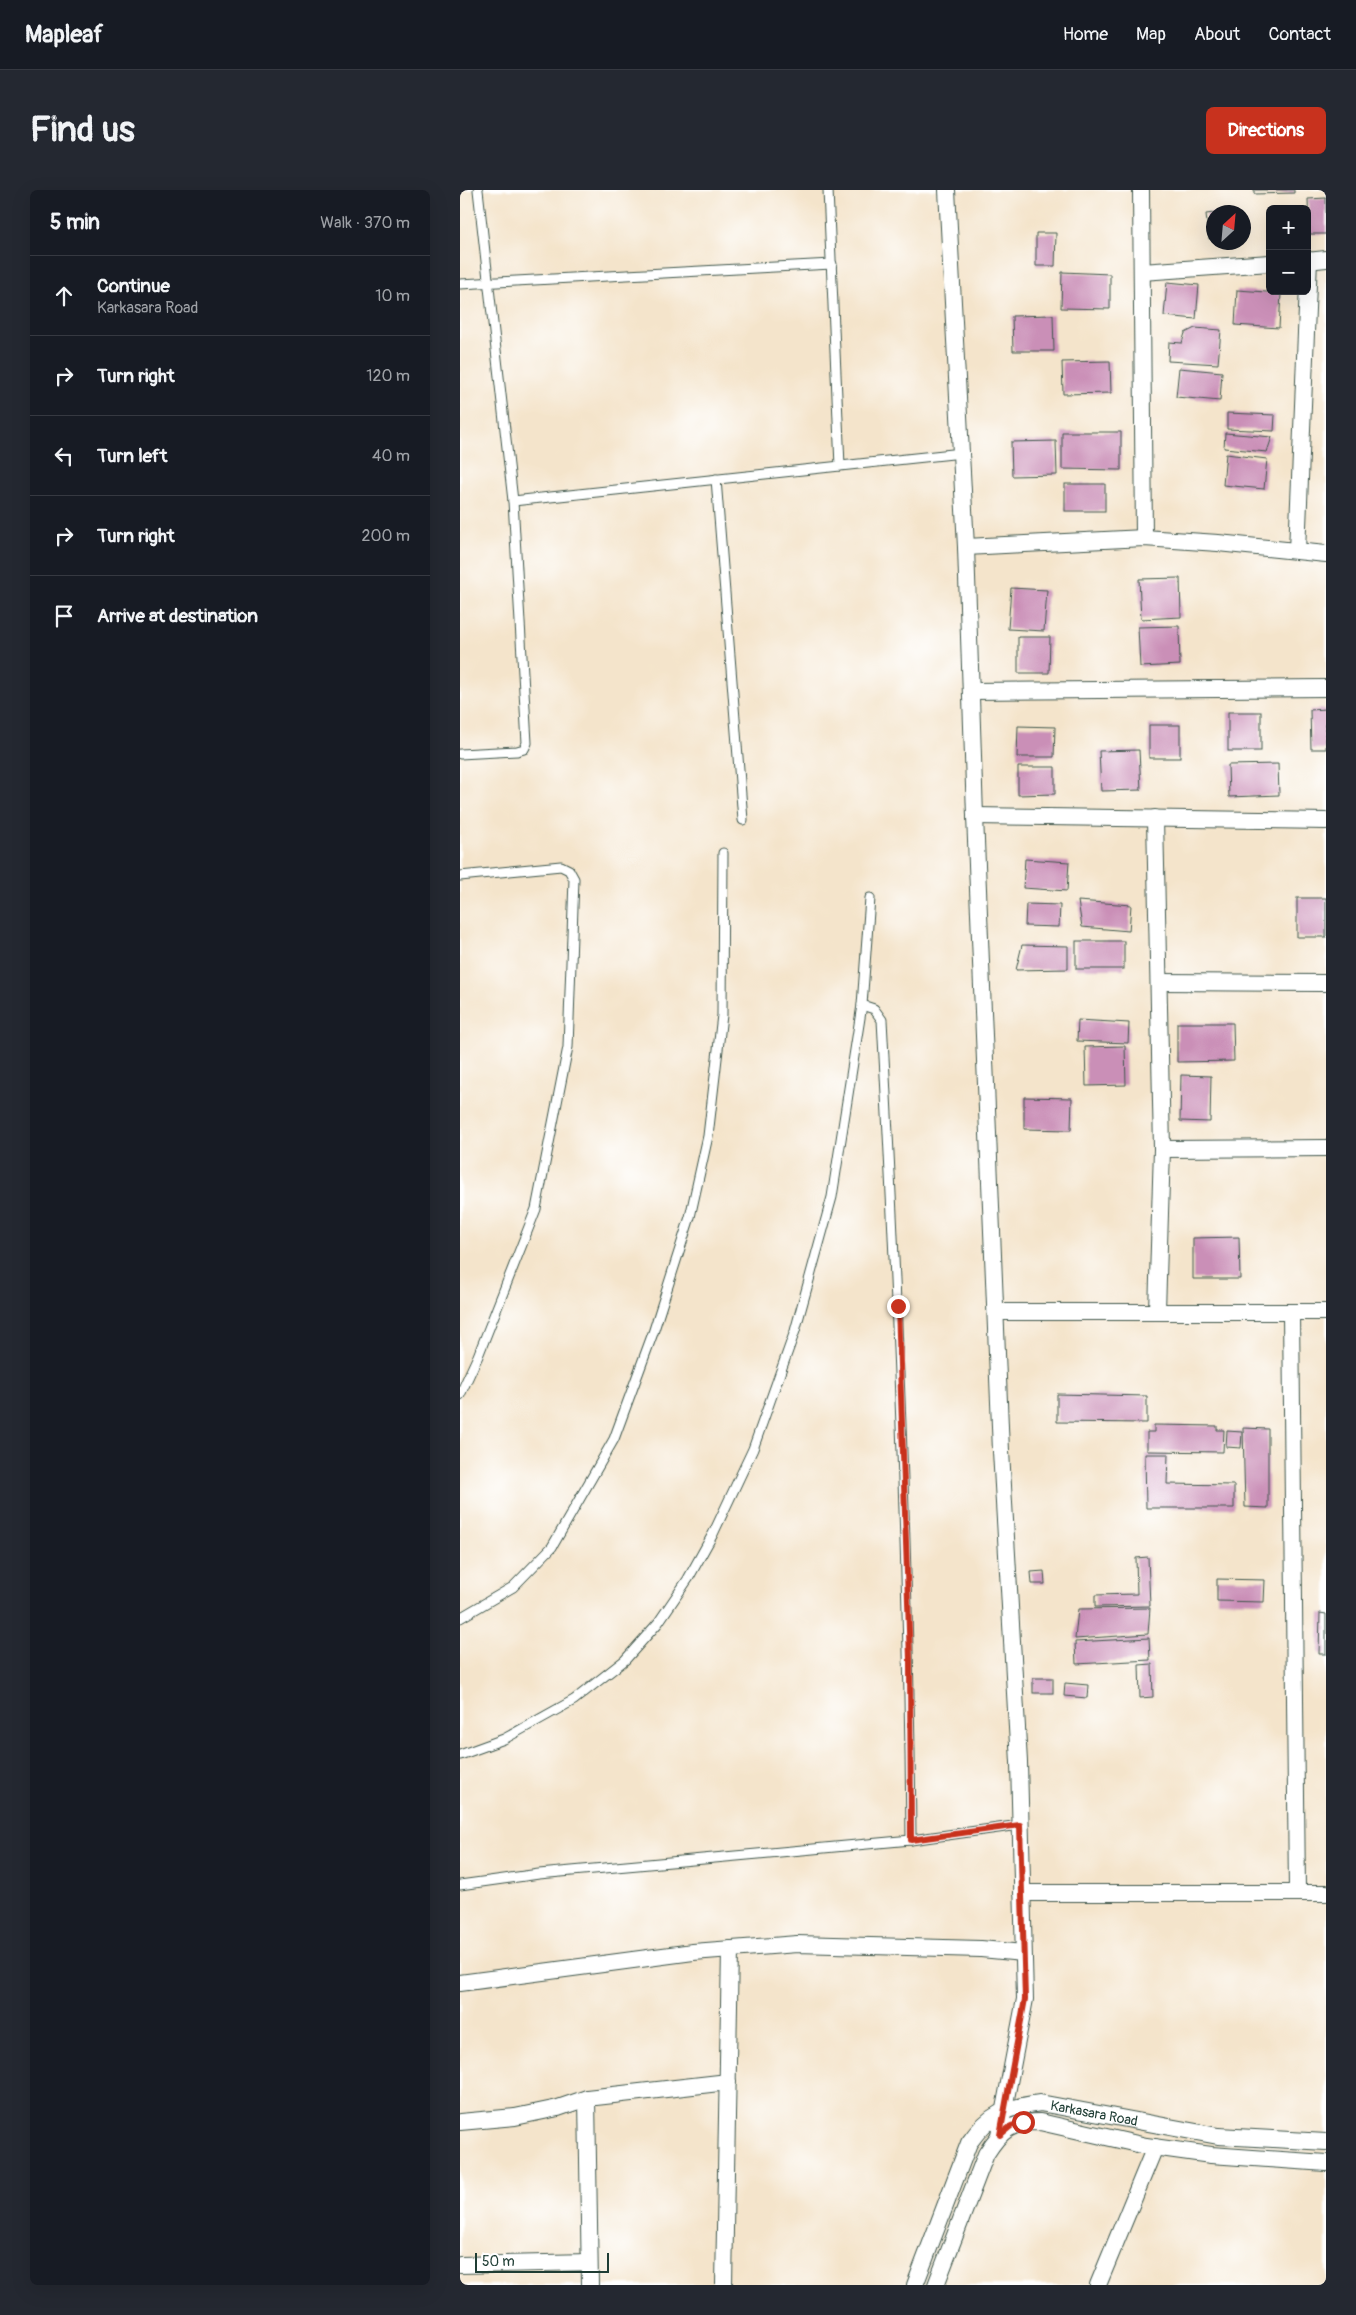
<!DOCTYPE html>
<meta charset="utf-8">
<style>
:root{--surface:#171b24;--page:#242831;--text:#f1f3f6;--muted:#9ea1a6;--line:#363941;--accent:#c8321e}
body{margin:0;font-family:Pangolin,sans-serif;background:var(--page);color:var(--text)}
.controls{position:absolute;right:15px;top:15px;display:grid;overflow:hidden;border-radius:8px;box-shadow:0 5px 20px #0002}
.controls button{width:45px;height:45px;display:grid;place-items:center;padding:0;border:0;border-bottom:1px solid var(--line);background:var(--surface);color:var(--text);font:25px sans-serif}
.compass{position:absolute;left:746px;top:15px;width:45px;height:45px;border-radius:50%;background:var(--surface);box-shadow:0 5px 20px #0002;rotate:26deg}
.scale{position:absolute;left:15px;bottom:12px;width:134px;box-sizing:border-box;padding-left:5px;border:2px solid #1f3d34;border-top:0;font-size:14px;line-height:18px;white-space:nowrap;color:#1f3d34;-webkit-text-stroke:4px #fff;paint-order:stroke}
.stop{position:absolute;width:15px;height:15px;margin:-11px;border:4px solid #c8321e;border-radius:50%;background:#fff}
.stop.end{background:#c8321e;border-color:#fff;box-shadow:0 1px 5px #0008}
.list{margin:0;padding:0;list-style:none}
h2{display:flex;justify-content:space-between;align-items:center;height:65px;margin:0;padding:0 20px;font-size:21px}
h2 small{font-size:16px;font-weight:400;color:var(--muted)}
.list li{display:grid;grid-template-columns:32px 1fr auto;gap:15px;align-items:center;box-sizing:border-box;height:80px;padding:0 20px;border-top:1px solid var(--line)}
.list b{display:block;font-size:19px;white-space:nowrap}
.list p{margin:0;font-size:16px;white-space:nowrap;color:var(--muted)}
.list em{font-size:16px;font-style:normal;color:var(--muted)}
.icon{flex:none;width:28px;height:28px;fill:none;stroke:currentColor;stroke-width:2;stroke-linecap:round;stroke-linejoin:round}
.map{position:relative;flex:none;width:866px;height:2095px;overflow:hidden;border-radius:8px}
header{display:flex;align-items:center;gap:30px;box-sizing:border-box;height:70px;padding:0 25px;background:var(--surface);border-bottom:1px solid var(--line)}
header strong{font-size:24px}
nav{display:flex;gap:28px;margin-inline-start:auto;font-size:18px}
.intro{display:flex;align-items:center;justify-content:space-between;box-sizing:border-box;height:120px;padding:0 30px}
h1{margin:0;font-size:35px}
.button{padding:12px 22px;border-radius:8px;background:var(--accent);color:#fff;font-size:18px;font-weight:700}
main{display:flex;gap:30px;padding:0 30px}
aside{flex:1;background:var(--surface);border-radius:8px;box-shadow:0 5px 20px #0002}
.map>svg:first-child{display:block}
.building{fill:#ca8fb7}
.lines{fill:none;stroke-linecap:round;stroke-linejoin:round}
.lane-casing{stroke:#3f564b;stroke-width:11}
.street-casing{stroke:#3f564b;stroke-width:18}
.lane{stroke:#fff;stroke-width:9}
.street{stroke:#fff;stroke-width:16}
.route{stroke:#c8321e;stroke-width:6}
.labels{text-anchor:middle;stroke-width:4;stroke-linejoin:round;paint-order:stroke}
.street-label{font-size:14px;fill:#1f3d34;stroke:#fff}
</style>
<header>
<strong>Mapleaf</strong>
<nav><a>Home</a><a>Map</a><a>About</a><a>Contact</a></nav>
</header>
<div class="intro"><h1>Find us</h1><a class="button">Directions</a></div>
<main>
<aside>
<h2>5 min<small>Walk · 370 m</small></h2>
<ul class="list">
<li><svg class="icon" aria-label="ahead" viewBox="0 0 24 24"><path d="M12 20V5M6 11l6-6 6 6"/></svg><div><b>Continue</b><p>Karkasara Road</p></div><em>10 m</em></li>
<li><svg class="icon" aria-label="right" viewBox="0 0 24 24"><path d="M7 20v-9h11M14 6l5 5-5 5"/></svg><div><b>Turn right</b></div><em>120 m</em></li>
<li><svg class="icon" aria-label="left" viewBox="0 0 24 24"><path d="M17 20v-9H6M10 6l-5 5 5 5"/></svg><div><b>Turn left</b></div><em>40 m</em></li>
<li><svg class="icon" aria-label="right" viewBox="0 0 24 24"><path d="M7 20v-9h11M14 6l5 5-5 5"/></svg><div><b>Turn right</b></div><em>200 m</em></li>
<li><svg class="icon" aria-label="arrive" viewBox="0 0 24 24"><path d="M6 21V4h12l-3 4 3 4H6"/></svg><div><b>Arrive at destination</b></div></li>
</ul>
</aside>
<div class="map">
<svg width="866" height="2095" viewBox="0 0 866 2095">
<rect width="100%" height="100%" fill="#fff"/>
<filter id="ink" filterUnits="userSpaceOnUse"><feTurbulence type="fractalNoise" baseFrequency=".02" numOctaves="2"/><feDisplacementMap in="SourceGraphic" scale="10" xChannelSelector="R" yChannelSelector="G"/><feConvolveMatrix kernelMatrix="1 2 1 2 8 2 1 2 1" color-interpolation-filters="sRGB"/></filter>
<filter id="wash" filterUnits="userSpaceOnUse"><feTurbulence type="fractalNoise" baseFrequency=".0096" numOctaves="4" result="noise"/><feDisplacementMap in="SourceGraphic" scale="20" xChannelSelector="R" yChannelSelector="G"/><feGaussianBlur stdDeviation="1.12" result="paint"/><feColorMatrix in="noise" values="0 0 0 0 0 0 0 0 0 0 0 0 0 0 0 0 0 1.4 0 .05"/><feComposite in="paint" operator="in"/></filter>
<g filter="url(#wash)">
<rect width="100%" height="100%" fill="#f4e4cb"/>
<g id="blocks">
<g class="building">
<polygon points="794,0 834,0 834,3 794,4"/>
<polygon points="866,8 866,44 849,44 848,9"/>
<polygon points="754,23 754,48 749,49 746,24"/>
<polygon points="576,43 596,43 595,76 576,76"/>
<polygon points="602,82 650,84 650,119 601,118"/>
<polygon points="707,92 739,95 736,129 704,126"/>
<polygon points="777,100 821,103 819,138 775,135"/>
<polygon points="593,125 594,161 553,161 552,126"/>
<polygon points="735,138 761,140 758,174 708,171 709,152 722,153 725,143"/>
<polygon points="650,171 651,203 603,204 602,172"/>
<polygon points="719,178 762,182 760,211 716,207"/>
<polygon points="767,223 815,225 814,241 767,239"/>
<polygon points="602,242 661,242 661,280 602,279"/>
<polygon points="765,243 812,247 807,262 764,258"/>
<polygon points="596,251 597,285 552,286 551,252"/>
<polygon points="766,264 807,269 804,299 763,295"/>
<rect x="605" y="294" width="40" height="27"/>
<polygon points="720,388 721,427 681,429 679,389"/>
<polygon points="551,398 587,400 584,441 548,439"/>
<polygon points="719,436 720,475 680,477 678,437"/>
<polygon points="558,447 590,447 589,483 558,483"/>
<polygon points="866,519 866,559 851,559 850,520"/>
<rect x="768" y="522" width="33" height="39"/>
<rect x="689" y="535" width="31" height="33"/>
<polygon points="558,536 595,537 594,567 557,567"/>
<polygon points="679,560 681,600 641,601 639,561"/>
<polygon points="818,574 819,605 769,607 768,575"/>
<polygon points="558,577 595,577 595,604 558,605"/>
<polygon points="565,669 609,672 607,701 563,698"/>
<rect x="837" y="708" width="29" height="39"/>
<polygon points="618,711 671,715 669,741 622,737"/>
<polygon points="566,714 600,715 599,737 565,736"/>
<rect x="616" y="751" width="48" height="28"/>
<polygon points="562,755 608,756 608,779 556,780"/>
<polygon points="618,830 669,833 668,853 617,851"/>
<polygon points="717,833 773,833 774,871 717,872"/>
<polygon points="665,856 666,895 626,896 625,857"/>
<polygon points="721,885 751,886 750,932 720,931"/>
<polygon points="564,907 612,908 611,940 564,939"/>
<polygon points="779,1047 780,1089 733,1089 733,1048"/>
<polygon points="597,1204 687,1206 687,1233 597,1232"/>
<polygon points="694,1235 757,1236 757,1240 764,1240 763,1262 687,1261 687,1242 694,1242"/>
<polygon points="783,1238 808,1239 808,1318 785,1317"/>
<polygon points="767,1241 782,1242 781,1258 766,1257"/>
<polygon points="685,1264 708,1264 707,1294 774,1295 774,1318 686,1318"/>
<polygon points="688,1367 690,1416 635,1417 635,1405 677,1404 676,1368"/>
<polygon points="584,1381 585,1394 572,1394 571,1382"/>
<polygon points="757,1389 805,1390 804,1412 757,1411"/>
<polygon points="690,1418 688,1444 615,1449 618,1419"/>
<polygon points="860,1423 866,1424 866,1464 859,1464"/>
<polygon points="689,1448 690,1470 616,1474 615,1452"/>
<polygon points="692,1474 693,1507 680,1508 679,1475"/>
<rect x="573" y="1488" width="20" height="15"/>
<polygon points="605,1493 628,1495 627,1508 604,1506"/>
</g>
</g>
</g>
<g filter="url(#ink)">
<use href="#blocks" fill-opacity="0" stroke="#3f564b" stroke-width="1"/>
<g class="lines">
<defs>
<g id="lane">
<polyline points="368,0 380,276"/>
<polyline points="0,94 372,74"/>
<polyline points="256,289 283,630"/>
<polyline points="53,311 502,263"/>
<polyline points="0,564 57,561 64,559 67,553 53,311 18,0"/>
<polyline points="0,686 101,676 109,680 114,689 108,857 76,1019 18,1166 0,1205"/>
<path d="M402 815 414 819 422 830C437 1103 449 1376 451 1650"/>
<polyline points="0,1428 53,1397 92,1357 154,1249 193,1143 230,1027 248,946 262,825 263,663"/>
<polyline points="0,1565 44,1549 114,1510 165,1470 198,1433 228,1389 253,1344 293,1259 335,1141 372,1007 402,815 410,708"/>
<polyline points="0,1695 79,1684 451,1650 560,1635"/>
</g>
<g id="street">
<polyline points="487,0 506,357 515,626 541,1261 559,1572 565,1809 539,1945"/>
<polyline points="681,0 684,348"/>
<polyline points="847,71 866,69"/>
<polyline points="682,82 810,73"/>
<polyline points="506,357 684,348 758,353 866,364"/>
<polyline points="837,361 849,70"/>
<polyline points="511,501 866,498"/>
<polyline points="515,626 866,631"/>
<polyline points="695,628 702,959 697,1121"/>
<polyline points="699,792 866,793"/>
<polyline points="702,959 866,958"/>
<polyline points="536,1122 866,1122"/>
<polyline points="831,1122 837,1702"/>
<polyline points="562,1703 866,1703"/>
<polyline points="0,1793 233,1762 337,1754 521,1759 563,1763"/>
<polyline points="127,1908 130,2095"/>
<polyline points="0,1932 55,1927 98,1918 127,1908 268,1892"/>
<polyline points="0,2075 129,2072"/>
<polyline points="264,2095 270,1759"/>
<path id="s1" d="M455 2095 509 1953C530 1923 544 1918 580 1913L758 1946 866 1952"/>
<path d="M476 2095 526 1964C541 1940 551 1932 580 1932L686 1956 751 1965 866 1973"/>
<polyline points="638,2095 695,1957"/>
</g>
</defs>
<use href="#lane" class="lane-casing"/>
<use href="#street" class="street-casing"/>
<use href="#lane" class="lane"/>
<use href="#street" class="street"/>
</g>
</g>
<g class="lines" filter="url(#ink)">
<polyline class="route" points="438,1116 450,1470 451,1650 560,1635 565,1809 540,1945 551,1936 563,1932"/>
</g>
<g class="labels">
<g class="street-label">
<text dy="5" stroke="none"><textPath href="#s1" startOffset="292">Karkasara Road</textPath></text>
</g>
</g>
</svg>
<div class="controls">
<button>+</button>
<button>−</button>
</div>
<svg class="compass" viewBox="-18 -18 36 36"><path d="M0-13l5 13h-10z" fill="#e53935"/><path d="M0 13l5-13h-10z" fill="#9ea1a6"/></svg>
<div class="scale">50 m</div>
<div class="stop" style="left:563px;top:1932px"></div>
<div class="stop end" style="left:438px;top:1116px"></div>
</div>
</main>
